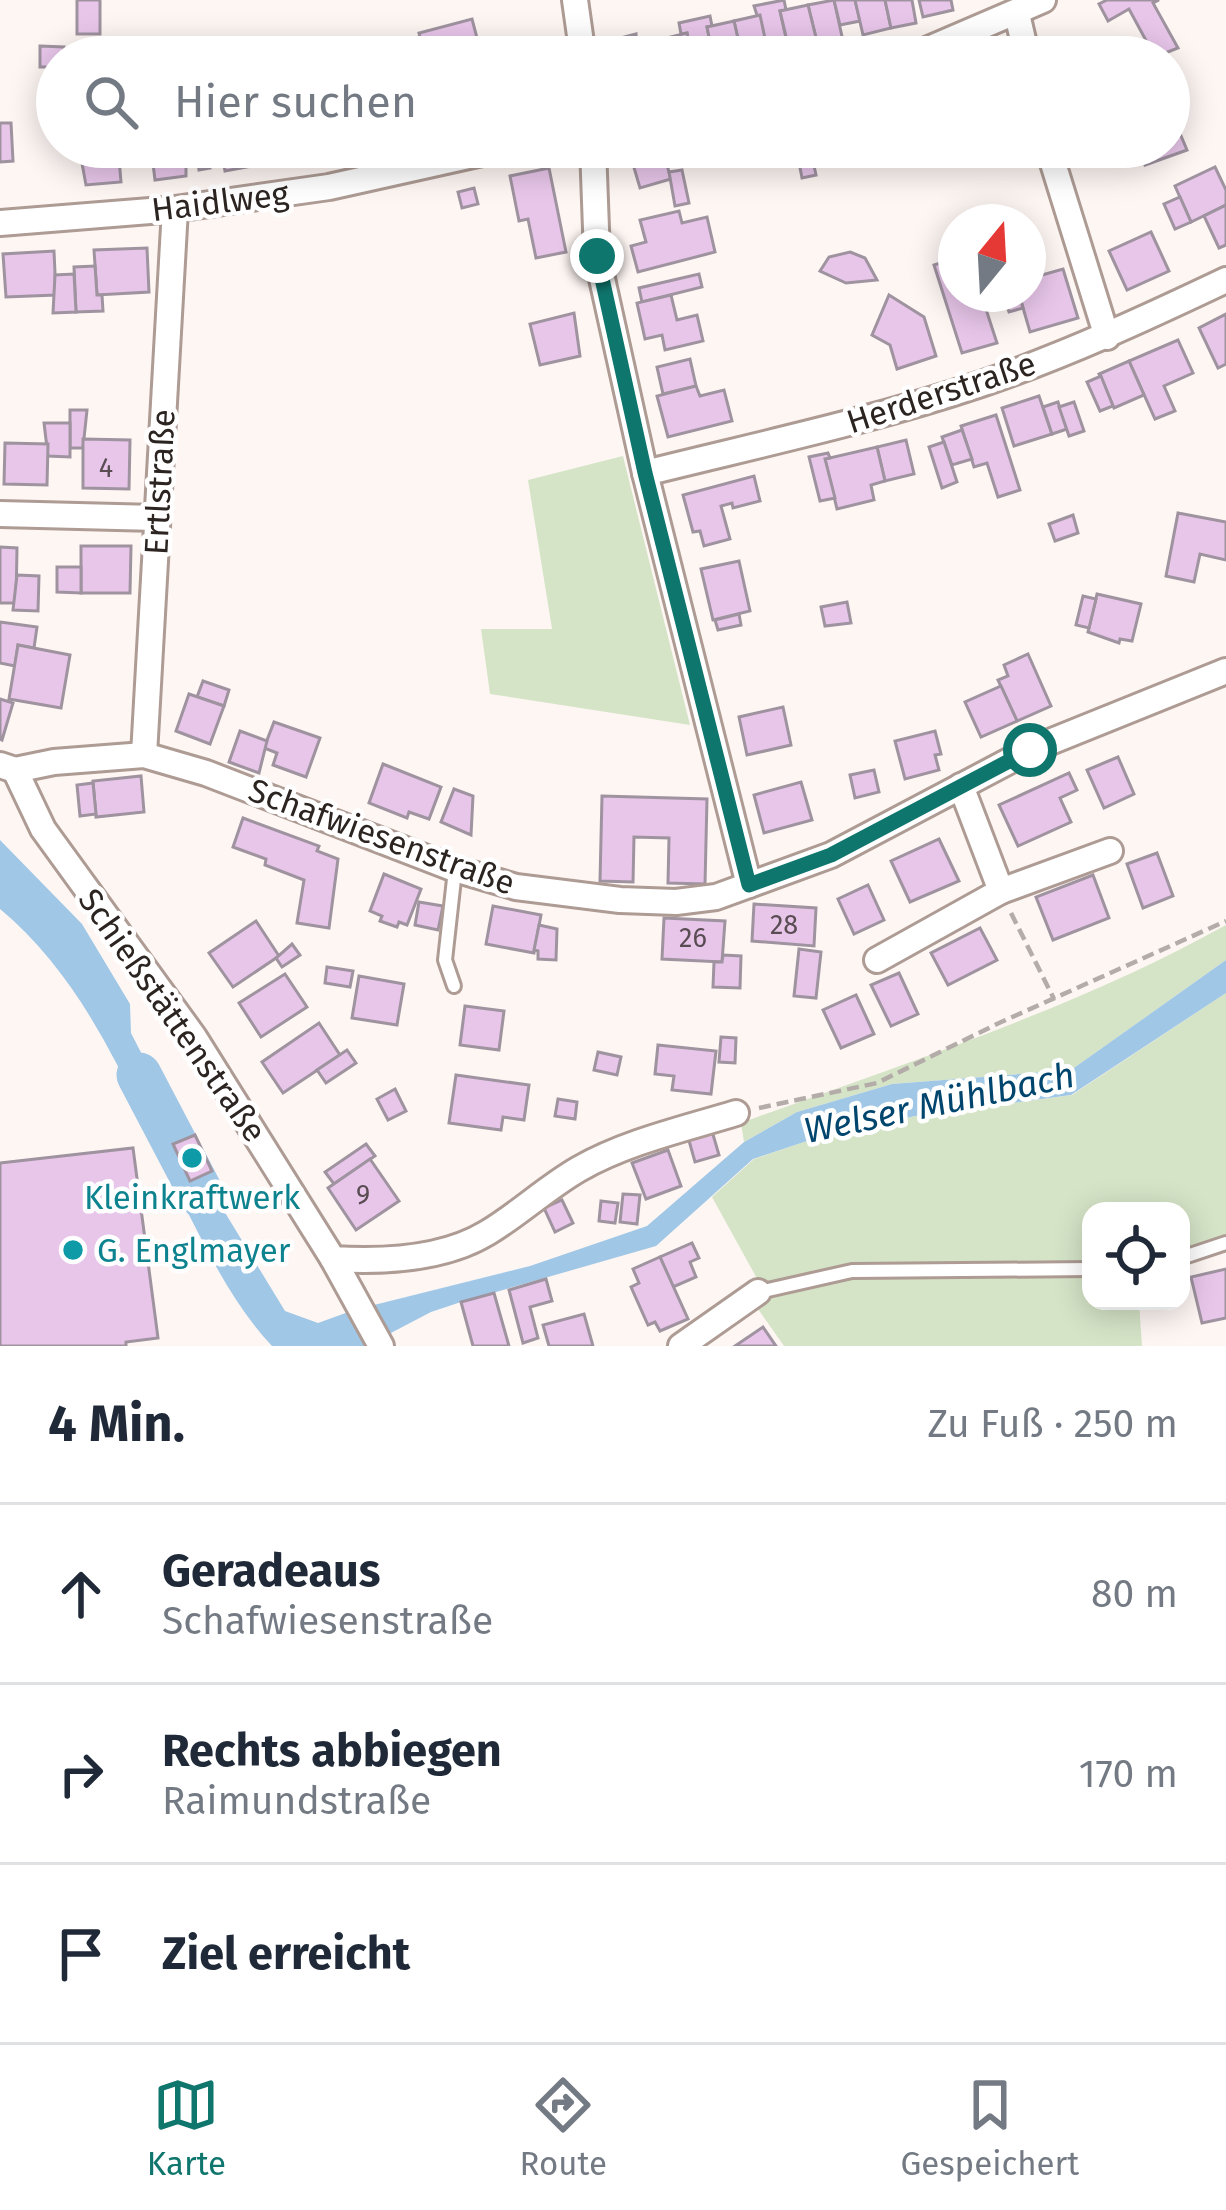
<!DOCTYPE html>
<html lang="de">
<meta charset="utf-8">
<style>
:root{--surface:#fff;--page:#f6f6f7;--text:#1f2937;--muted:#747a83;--line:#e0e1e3;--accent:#0f766e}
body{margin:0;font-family:"Fira Sans",sans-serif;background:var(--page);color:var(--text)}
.controls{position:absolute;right:36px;bottom:36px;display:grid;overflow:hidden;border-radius:24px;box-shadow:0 6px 30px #0003}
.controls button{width:108px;height:108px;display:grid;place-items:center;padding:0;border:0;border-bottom:3px solid var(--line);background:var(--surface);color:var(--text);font:60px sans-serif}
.compass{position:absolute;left:938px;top:204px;width:108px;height:108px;border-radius:50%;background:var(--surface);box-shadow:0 6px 30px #0003;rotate:18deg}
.stop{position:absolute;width:36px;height:36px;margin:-27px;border:9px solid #0f766e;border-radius:50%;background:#fff}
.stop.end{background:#0f766e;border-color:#fff;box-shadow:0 3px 12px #0008}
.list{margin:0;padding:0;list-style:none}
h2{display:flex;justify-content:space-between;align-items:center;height:156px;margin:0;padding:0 48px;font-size:51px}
h2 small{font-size:39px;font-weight:400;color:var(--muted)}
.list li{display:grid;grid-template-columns:78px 1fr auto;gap:36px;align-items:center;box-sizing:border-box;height:180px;padding:0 48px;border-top:3px solid var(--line)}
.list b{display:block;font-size:45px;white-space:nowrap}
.list p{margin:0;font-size:39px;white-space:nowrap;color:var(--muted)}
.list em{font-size:39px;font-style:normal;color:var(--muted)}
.icon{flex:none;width:66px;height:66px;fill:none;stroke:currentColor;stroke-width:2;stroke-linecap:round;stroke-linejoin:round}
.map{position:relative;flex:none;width:1226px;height:1346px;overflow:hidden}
.search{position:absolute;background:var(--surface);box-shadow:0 6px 30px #0003;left:36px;right:36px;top:36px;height:132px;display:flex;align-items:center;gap:30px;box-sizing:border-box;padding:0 42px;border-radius:66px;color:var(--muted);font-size:45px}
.sheet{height:696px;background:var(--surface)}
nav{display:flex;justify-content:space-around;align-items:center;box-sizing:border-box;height:168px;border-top:3px solid var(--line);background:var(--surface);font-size:33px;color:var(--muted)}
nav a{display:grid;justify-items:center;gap:6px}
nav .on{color:var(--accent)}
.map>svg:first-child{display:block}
.green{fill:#d5e4c7}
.water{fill:#a0c7e6}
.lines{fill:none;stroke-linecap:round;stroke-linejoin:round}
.river{stroke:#a0c7e6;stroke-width:45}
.building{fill:#e8c6ea;stroke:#9f93a0;stroke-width:3}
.lane-casing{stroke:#ad9b94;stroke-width:18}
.street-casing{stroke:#ad9b94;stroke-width:30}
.path{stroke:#b3aca9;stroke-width:4.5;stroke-dasharray:12 6;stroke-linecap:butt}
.lane{stroke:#fff;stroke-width:12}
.street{stroke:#fff;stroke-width:24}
.route{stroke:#0f766e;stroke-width:15}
.culture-dot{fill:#0f9aa8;stroke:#fff;stroke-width:4.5}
.labels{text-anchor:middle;stroke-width:9;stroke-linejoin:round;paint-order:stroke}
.number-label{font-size:27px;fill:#5a4c53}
.street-label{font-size:33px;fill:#2b2421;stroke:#fff}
.culture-label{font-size:33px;fill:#0d838f;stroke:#fff}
.water-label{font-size:36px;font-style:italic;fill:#00456d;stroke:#fff}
</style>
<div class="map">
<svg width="1226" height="1346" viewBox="0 0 1226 1346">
<rect width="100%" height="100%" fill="#fef6f3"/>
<g class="green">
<polygon points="623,456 690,725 490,694 481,629 552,629 528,480"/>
<path d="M1226 925V960L1071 1070 892 1084 797 1112 744 1142 741 1123C904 1063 1073 1010 1226 925Z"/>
<polygon points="1226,993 1226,1235 1181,1249 1181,1211 1091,1211 1091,1301 1139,1301 1142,1346 784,1346 753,1302 760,1284 712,1197 754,1159 807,1141 915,1116 1072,1095"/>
</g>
<path class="water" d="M0 840 82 924 130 1004 131 1033 177 1123 168 1129 194 1179 207 1183 285 1311 318 1323 354 1310 530 1266 647 1226 744 1142 797 1112 892 1084 1071 1070 1226 960V993L1071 1095 915 1116 807 1141 753 1159 656 1246 461 1302 431 1312 366 1346H272C236 1308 212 1260 188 1213 136 1107 93 986 0 909Z"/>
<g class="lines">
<polyline class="river" points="139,1075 203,1197"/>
</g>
<g class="building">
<rect x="77" y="0" width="23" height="34"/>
<polygon points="784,0 786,10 780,11 786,38 766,43 754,6"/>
<polygon points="834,0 843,41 818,46 808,5"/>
<polygon points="834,0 855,0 860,21 840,25"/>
<polygon points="855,0 885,0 891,28 863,35"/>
<polygon points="885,0 912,0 916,23 891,28"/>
<polygon points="919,0 951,0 953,10 923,17"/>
<polygon points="1107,0 1159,0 1153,3 1178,48 1155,57 1129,9 1108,21 1099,4"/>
<polygon points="808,5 818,46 790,53 780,11"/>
<polygon points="760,15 769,57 742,57 734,21"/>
<polygon points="710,16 712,26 707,27 713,55 692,57 687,33 681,34 679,23"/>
<polygon points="472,19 482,57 425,57 419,33"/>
<polygon points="734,21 742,57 713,57 707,27"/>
<polygon points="687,33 692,57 666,57 662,39"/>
<polygon points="636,34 636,57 624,57 620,38"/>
<polygon points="662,39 666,57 636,57 634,45"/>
<polygon points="40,46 64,47 64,57 57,57 57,67 40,67"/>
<polygon points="0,123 11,123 13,161 0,162"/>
<polygon points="1176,124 1187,150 1145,165 1137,147 1169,147 1169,128"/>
<polygon points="79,147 118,147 121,182 86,185"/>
<polygon points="151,147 186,147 186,176 155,180"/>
<polygon points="207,147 210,168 199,170 196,148"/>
<polygon points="221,147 260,147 263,164 225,171"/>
<polygon points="296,147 330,147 331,152 299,159"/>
<polygon points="653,147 662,147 671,179 640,188 630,154"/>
<polygon points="747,147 796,147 796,148 749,157"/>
<polygon points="810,147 816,175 802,178 796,147"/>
<polygon points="1215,167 1226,190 1226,205 1191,222 1175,186"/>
<polygon points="549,168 566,252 536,258 528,219 519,221 510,176"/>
<polygon points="682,170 689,203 675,206 669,172"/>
<polygon points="474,188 478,204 462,208 458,192"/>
<polygon points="1180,197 1191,222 1175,229 1164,204"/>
<polygon points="1226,205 1226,245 1219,248 1204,216"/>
<polygon points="679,211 682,223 707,217 715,252 638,272 631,246 646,242 640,220"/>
<polygon points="1151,232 1169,271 1127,290 1109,251"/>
<polygon points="147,248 149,292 97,295 94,250"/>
<polygon points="54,251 56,295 6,297 3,254"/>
<polygon points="850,252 865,258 877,280 846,283 820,271 829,257"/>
<polygon points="956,258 956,294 981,294 997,343 962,353 934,265"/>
<polygon points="95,266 97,295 102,295 103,311 76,312 74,267"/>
<polygon points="1063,269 1078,318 1030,332 1019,294 1028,294 1028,279"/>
<polygon points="74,274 76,312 53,313 55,275"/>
<polygon points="699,274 702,287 642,302 639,288"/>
<polygon points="1003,294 1019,294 1023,308 1009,312"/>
<polygon points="671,295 677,320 697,315 703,341 665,350 662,335 645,339 637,303"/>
<polygon points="889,295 924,317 936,356 897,369 890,345 872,335"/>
<polygon points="574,313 580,356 540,365 530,324"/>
<polygon points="1226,314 1226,364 1218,368 1199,328"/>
<polygon points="1178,340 1193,373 1164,386 1175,411 1155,419 1129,361"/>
<polygon points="690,359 696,386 663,394 657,367"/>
<polygon points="1129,361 1144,395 1114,408 1099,374"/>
<polygon points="1101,376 1113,406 1100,411 1087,382"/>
<polygon points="696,386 700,396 724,390 732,421 668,437 657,396"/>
<polygon points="1039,396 1052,434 1014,446 1002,408"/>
<polygon points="1058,402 1067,429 1052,434 1043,407"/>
<polygon points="1074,402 1084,431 1069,436 1059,407"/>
<polygon points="70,410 87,410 83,448 70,448"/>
<polygon points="996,415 1020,490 998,497 987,463 974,467 961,426"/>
<polygon points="44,423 70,423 70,457 48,456"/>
<polygon points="962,430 972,459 952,465 942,437"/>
<polygon points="83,439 130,440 129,489 83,488"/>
<polygon points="906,440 914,474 885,481 877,447"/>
<polygon points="944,442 957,482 942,488 929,447"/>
<polygon points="5,443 48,444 47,485 4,484"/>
<polygon points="877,447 885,481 871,485 874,500 837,509 825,459"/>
<polygon points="828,453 830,458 825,459 835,498 820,501 809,457"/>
<polygon points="754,476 760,501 733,508 732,503 721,506 730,539 704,546 700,531 693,532 683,495"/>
<polygon points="1178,513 1226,522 1226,560 1200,554 1194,582 1166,576"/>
<polygon points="1073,515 1078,533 1055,541 1049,524"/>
<polygon points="81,546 131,546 130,593 81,593"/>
<polygon points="0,547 17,548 16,603 0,603"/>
<polygon points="739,561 750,611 713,620 701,569"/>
<polygon points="57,567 81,567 81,593 57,592"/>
<polygon points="17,575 39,576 38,611 13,610"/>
<polygon points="1097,594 1141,604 1132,641 1120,639 1119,643 1088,632"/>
<polygon points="1083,596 1096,599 1089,628 1076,625"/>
<polygon points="847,602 851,623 825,626 821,607"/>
<polygon points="739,614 741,625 718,630 715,620"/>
<polygon points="0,622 37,627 34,648 18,645 15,666 0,663"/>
<polygon points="18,645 70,655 61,708 9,699"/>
<polygon points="1028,654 1051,706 1017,721 998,680 1008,676 1004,665"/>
<polygon points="203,681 229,690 224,706 197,697"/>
<polygon points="1001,686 1017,721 981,737 965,702"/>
<polygon points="189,694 224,706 210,744 176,731"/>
<polygon points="0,699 13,703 2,740 0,739"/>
<polygon points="783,707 791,745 747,755 739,717"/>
<polygon points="274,722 320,738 306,777 273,765 277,753 264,748"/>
<polygon points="240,731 267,741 259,773 229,762"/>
<polygon points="935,731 941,754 935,755 939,770 905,779 895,741"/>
<polygon points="1118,757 1134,794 1104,808 1087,770"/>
<polygon points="383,764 441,787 429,819 409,812 407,818 369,803"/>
<polygon points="874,770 879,792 855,798 850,775"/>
<polygon points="1069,773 1077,790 1060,798 1071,822 1018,846 999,805"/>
<polygon points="141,776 144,812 96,817 93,781"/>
<polygon points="801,782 812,820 764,833 754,795"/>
<polygon points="93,783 96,814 80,816 77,785"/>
<polygon points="454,789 473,796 471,835 441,822"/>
<polygon points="602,796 707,799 705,884 668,883 669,838 634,837 633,882 600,881"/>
<polygon points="243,818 319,846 317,851 338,859 329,928 297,923 304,880 265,865 266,859 233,847"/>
<polygon points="939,839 959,881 910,902 891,861"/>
<polygon points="1157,853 1173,896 1143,908 1127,864"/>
<polygon points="384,874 421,889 407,925 399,922 397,927 380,921 382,916 370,911"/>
<polygon points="1093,875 1109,918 1053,940 1036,897"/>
<polygon points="868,885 884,920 854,934 838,899"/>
<polygon points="419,902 443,906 438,930 415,925"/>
<polygon points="754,904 816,908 814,946 752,941"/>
<polygon points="493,906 541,915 534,953 486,944"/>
<polygon points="664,918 725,921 722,962 662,959"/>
<polygon points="256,921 279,956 233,987 209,953"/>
<polygon points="539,925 557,929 556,960 538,959 538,951 534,950"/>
<polygon points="980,928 997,960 948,985 931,953"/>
<polygon points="292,944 300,955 282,967 276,958"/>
<polygon points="799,949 821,952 816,998 794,996"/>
<polygon points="723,955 741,956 740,988 713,987 714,962 722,962"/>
<polygon points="327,967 353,971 350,987 325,983"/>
<polygon points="899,973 918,1014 891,1026 871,985"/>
<polygon points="285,974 307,1007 261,1037 239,1003"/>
<polygon points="359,976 404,984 397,1025 352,1018"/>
<polygon points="856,995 874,1034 841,1048 823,1010"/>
<polygon points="465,1006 504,1011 499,1050 460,1045"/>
<polygon points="319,1023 340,1055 283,1093 262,1062"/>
<polygon points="721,1037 736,1038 735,1063 719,1062"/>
<polygon points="658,1045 716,1051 711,1094 672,1090 674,1076 655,1074"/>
<polygon points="347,1050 356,1063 326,1083 317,1070"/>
<polygon points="598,1052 621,1057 617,1075 594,1070"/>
<polygon points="456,1075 529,1085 524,1120 503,1117 501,1130 449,1123"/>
<polygon points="395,1089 406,1111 388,1120 377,1099"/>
<polygon points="558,1099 577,1102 575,1119 555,1116"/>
<polygon points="712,1131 719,1155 695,1162 688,1137"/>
<polygon points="195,1135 212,1171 190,1181 173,1144"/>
<polygon points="366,1144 375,1156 334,1184 325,1172"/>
<polygon points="133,1148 158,1338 126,1342 126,1346 0,1346 0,1163"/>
<polygon points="668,1150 681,1186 646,1199 632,1163"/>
<polygon points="370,1159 399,1201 356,1230 328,1188"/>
<polygon points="623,1194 640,1195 637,1224 620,1222"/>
<polygon points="562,1200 573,1223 555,1232 544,1208"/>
<polygon points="601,1201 618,1203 615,1223 599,1221"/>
<polygon points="692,1243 699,1258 690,1262 696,1277 673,1287 660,1257"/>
<polygon points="660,1257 688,1319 660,1331 655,1322 648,1325 631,1287 639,1283 633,1269"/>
<polygon points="1226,1269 1226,1318 1202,1323 1191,1277"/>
<polygon points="546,1279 552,1301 530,1307 538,1338 523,1343 509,1290"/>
<polygon points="494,1293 509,1346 473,1346 461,1302"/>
<polygon points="584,1314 593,1346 549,1346 543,1325"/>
<polygon points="763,1327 776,1346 735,1346"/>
</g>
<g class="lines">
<defs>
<g id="lane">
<polyline points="454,986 445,960 455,870"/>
<polyline points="1181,1258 1226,1243"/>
<polyline points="759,1292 852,1271 1091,1269"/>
</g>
<g id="street">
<polyline points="575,0 583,57"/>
<polyline points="1017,14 1027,57"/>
<polyline points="910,57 1043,0"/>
<polyline points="593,147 597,256 645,473 749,885"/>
<polyline points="1048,147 1107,337"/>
<polyline points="0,223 175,209 329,187 509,147"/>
<path d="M645 473C757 445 871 421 981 384 1066 355 1146 318 1226 280"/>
<polyline points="0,514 156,518"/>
<polyline points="144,755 175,209"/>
<polyline points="0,765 15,770 54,762 144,755 206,773 455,869 516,887 620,900 676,902 716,897 831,855 1030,750 1226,671"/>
<path d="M15 770 43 829 194 1037 333 1259C382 1262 444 1259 487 1233 519 1214 546 1188 579 1169 626 1142 684 1129 736 1113"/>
<polyline points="961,786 1001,891"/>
<polyline points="877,960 1001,891 1110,851"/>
<polyline points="333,1259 381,1346"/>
<polyline points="681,1346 758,1292"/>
</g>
</defs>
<use href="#lane" class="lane-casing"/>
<use href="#street" class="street-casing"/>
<g class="path">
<polyline points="1011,913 1054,999"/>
<polyline points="759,1108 877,1083 999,1023 1226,921"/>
</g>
<use href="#lane" class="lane"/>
<use href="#street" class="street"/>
</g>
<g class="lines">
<polyline class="route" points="597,256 645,473 749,885 831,855 1030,750"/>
</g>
<g class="culture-dot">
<circle cx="192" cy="1158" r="12"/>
<circle cx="73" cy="1250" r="12"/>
</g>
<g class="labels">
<g class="number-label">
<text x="106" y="477">4</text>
<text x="784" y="934">28</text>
<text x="693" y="947">26</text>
<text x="363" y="1204">9</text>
</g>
<g class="street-label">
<text transform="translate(220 201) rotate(-7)" y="12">Haidlweg</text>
<text transform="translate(941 392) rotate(-18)" y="12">Herderstraße</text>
<text transform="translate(159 482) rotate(-87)" y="12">Ertlstraße</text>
<text transform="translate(382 836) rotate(20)" y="12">Schafwiesenstraße</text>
<text transform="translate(173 1015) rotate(55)" y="12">Schießstättenstraße</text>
</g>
<g class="culture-label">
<text x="192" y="1209">Kleinkraftwerk</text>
<text x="97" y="1262" text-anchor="start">G. Englmayer</text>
</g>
<g class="water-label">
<text transform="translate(939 1102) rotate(-12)" y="13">Welser Mühlbach</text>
</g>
</g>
</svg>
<div class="controls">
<button><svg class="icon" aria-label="locate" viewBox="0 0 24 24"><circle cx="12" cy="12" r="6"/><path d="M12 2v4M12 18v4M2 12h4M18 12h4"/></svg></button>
</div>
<svg class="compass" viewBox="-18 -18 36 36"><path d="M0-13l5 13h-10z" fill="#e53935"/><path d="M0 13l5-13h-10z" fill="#747a83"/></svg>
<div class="stop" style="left:1030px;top:750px"></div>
<div class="stop end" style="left:597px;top:256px"></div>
<div class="search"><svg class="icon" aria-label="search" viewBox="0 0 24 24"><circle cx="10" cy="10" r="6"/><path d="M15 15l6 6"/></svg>Hier suchen</div>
</div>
<section class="sheet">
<h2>4 Min.<small>Zu Fuß · 250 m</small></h2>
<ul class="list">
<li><svg class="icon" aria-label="ahead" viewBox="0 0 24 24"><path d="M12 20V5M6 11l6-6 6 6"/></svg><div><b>Geradeaus</b><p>Schafwiesenstraße</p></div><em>80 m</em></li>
<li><svg class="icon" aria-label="right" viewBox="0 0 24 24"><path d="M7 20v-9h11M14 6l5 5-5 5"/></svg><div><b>Rechts abbiegen</b><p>Raimundstraße</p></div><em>170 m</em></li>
<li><svg class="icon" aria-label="arrive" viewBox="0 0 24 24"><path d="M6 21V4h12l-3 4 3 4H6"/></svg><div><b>Ziel erreicht</b></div></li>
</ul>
</section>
<nav>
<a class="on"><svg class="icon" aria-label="map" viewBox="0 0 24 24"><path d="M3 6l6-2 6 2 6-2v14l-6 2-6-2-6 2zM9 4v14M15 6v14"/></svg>Karte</a>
<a><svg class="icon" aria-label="directions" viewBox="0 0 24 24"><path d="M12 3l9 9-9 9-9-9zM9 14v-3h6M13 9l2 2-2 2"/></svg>Route</a>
<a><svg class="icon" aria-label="saved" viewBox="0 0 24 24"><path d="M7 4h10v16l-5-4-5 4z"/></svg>Gespeichert</a>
</nav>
